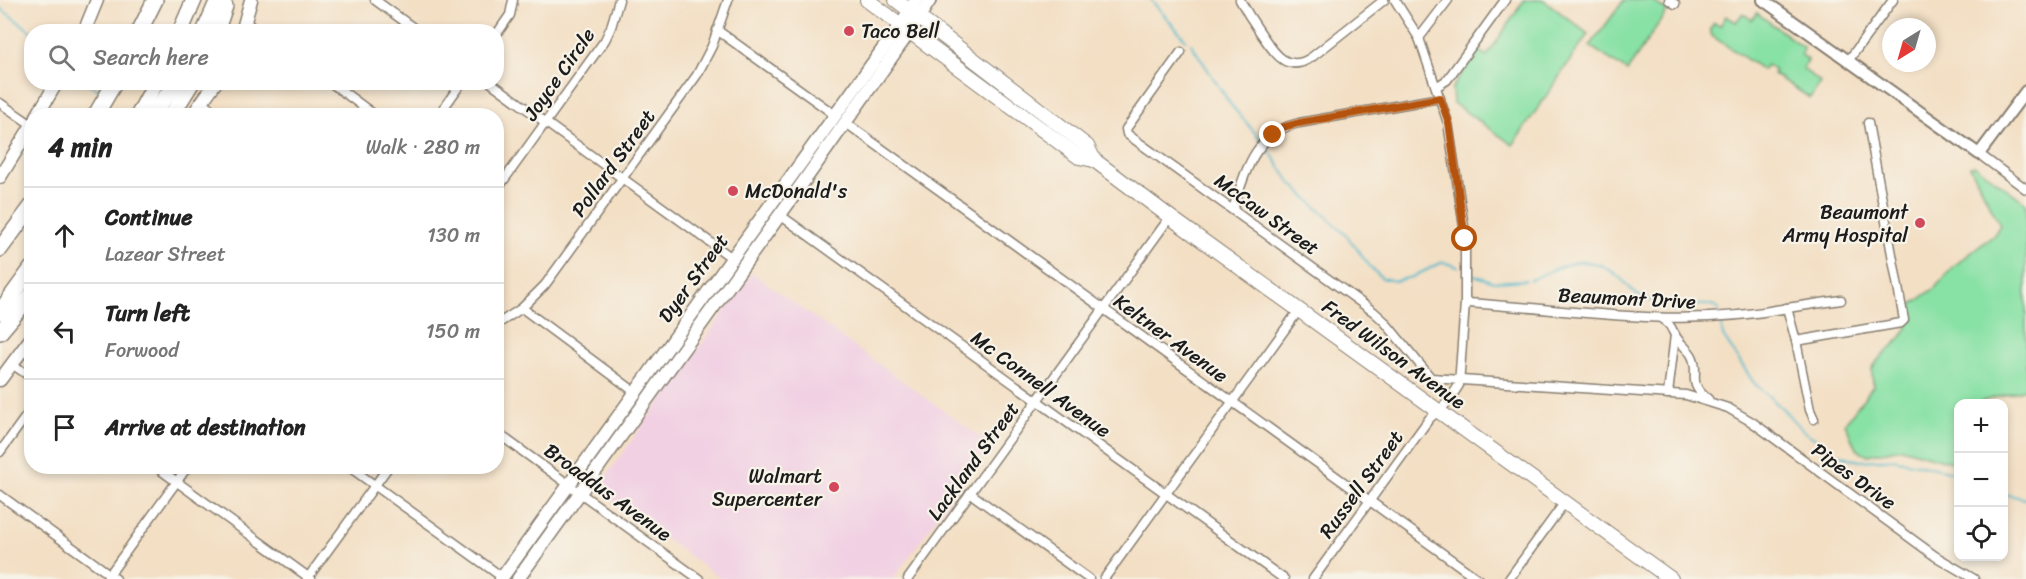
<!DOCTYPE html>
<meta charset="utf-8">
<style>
:root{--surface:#fff;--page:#f2f2f2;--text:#222;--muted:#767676;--line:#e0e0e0}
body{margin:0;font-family:Sriracha,sans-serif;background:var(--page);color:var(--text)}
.controls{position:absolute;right:18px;bottom:18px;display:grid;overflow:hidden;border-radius:12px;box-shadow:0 3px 9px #0003}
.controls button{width:54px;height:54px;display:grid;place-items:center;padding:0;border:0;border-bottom:2px solid var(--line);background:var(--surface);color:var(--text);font:30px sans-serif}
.compass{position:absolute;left:1882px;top:18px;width:54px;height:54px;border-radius:50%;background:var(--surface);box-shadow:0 3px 9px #0003;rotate:217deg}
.stop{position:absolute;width:18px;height:18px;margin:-14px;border:4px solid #b45309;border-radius:50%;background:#fff}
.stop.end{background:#b45309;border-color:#fff;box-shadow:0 2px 6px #0008}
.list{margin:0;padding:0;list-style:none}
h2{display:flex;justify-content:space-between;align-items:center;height:78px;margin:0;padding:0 24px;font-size:26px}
h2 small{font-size:20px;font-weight:400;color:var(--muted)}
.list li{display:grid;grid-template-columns:39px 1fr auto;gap:18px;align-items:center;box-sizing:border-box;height:96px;padding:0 24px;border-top:2px solid var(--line)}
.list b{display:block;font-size:22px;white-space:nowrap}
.list p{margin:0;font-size:20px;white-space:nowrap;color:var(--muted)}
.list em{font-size:20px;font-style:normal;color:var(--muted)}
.icon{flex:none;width:33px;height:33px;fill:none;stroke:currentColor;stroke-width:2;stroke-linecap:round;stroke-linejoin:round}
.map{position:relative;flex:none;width:2026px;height:579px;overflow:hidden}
.search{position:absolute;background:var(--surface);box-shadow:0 3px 9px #0003;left:24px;top:24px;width:480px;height:66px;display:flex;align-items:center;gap:15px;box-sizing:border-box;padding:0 21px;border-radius:24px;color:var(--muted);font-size:22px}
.panel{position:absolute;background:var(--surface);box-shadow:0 3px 9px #0003;left:24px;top:108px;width:480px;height:366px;border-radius:24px}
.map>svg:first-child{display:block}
.built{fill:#f1d0e3}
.green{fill:#88e1a5;stroke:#527e60;stroke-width:1.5}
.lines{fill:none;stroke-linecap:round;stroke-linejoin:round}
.stream{stroke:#4eb7cb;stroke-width:2}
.minor-casing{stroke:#887e70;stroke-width:11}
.tertiary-casing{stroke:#887e70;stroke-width:14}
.secondary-casing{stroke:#887e70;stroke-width:15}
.primary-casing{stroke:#887e70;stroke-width:16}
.motorway-casing{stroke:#887e70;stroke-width:18}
.minor{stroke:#fff;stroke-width:8}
.tertiary{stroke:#fff;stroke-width:10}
.secondary{stroke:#fff;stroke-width:12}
.primary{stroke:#fff;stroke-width:14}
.motorway{stroke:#fff;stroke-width:15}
.route{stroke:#b45309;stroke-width:8}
.poi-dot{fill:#d1495b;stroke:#f7f3e8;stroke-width:2}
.labels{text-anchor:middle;stroke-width:4.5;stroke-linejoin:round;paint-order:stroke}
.poi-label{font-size:20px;fill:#1c1c1c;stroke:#f7f3e8;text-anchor:start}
.street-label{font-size:20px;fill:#1c1c1c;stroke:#f7f3e8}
</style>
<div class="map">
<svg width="2026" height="579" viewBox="0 0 2026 579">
<rect width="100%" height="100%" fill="#f7f3e8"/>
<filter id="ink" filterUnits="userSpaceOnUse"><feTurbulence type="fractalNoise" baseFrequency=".0167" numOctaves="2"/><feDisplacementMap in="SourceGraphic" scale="12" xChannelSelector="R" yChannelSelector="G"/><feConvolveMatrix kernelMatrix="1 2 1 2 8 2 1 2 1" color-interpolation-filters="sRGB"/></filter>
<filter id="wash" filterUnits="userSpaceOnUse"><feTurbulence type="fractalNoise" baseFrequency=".008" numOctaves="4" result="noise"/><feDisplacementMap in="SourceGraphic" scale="24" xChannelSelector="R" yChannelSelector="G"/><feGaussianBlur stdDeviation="1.35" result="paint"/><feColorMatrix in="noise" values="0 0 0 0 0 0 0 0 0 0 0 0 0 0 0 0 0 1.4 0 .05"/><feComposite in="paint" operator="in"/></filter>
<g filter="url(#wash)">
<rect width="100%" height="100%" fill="#f3dfc4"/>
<polygon class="built" points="752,273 990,444 893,579 721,579 597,489"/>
<g class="green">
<polygon points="1524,0 1544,0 1588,34 1513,145 1453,103 1452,88 1478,50 1487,56"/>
<polygon points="1624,0 1651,0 1667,11 1627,71 1590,46"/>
<polygon points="1743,13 1752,20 1757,13 1804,48 1801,54 1808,60 1803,69 1821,83 1810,98 1773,74 1775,71 1767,65 1763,70 1712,36 1710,29 1714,23 1720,26 1726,16 1736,22"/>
<polygon points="1975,165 2026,203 2026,389 1983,401 1982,403 1958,404 1958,464 1901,448 1868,455 1856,449 1845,423 1873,386 1872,369 1878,360 1899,340 1908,326 1910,306 1935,288 1954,266 1994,235 2000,225 1970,166"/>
</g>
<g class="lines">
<g class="stream">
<polyline points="1151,0 1186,40"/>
<polyline points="0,8 32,32"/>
<polyline points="1191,44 1231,105 1262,141"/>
<polyline points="86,82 102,92"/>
<polyline points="1266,146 1290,182 1347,236 1372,269 1382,278 1395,281 1412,277 1443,262 1458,267"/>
<polyline points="1468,273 1494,282 1526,280"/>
<path d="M1530 280C1563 266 1587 249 1619 277 1627 284 1633 294 1643 298 1664 307 1690 304 1712 305L1716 307 1719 312"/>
<polyline points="1721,324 1723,336 1754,383 1783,409 1803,431 1816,439 1828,451 1859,461 1893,459 1958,473"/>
<polyline points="2004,494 2026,499"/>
</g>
</g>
</g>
<g filter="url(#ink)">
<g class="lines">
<defs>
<g id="minor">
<polyline points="375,0 419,32"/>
<path d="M1240 0C1246 11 1253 22 1260 32 1273 51 1286 75 1312 57L1384 0"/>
<polyline points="1669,0 1675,4"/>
<polyline points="246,22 258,32"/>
<polyline points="717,30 835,115"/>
<polyline points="496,35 510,15 513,0"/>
<polyline points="1419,38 1448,0"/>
<polyline points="1181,52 1126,129 1127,134 1374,312 1384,321 1431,378 1686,395 1728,408 1752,422 1935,556 1974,579"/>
<polyline points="1848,61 1893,0"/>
<polyline points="330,82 376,116"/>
<polyline points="490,82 732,258"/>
<polyline points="1436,87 1447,80 1505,0"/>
<polyline points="202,102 220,116"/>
<polyline points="0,103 32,125"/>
<polyline points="438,116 462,82"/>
<polyline points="846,123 1478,579"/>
<polyline points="1979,154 2026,189"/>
<polyline points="496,191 605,40 611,27 619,0"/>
<path d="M1233 209C1246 171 1254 133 1299 123L1440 98"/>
<polyline points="780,215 1284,579"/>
<path d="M1465 303C1573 309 1680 330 1787 308L1796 341 1810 410 1814 419"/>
<polyline points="522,308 635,392"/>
<polyline points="1787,308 1841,300"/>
<path d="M1662 319C1674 326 1671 332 1679 341 1683 346 1689 350 1692 356 1701 374 1685 382 1708 399"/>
<polyline points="496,325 522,308 545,285 697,75 712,46 728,0"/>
<polyline points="1796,341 1901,323 1904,320 1868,123"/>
<polyline points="12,364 32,378"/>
<polyline points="1668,394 1675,335"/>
<polyline points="496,432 699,579"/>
<polyline points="0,452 32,408"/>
<polyline points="155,466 311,579"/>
<polyline points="348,466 502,577"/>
<polyline points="970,493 1089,579"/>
<polyline points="0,495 116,579"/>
<polyline points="107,578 188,466"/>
<polyline points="307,579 389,466"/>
<polyline points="908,579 1170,217"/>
<polyline points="1104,579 1299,310"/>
<polyline points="1313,579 1429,419 1448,402 1459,385 1465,303 1465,233 1448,123 1419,38 1395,0"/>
<polyline points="1509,579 1565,502"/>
</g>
<polyline id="tertiary" points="1763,0 1979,154 2026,91"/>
<g id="secondary">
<polyline points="84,32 97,0"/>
<polyline points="242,32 251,0"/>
<polyline points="37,116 57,82"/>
<polyline points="192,116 216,82"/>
<polyline points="0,177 32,125"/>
<polyline points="0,380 32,337"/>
<polyline points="501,579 901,24 916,0"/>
<polyline points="518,579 797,191 910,31 930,0"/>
</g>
<g id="primary">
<polyline points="867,0 1079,157 1094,160"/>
<polyline points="896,0 1087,146 1094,160 1170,217 1671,579"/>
</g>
<g id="motorway">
<polyline points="139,32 155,0"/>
<polyline points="180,32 194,0"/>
<polyline points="204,32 218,0"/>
<polyline points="216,32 225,6"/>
<polyline points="95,116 115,82"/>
<polyline points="138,116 156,82"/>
<polyline points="152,116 176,82"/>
<polyline points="171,116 192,82"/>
<polyline points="0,249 32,206"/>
<polyline points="0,312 32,268"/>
<polyline points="0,332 32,294"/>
</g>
</defs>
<use href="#minor" class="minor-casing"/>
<use href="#tertiary" class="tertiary-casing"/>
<use href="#secondary" class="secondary-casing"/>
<use href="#primary" class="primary-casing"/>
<use href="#motorway" class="motorway-casing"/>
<use href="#minor" class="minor"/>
<use href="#tertiary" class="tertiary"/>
<use href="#secondary" class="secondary"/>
<use href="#primary" class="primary"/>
<use href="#motorway" class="motorway"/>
</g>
</g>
<g class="lines" filter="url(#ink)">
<polyline class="route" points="1273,135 1284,127 1299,123 1440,98 1449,123 1465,239"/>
</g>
<g class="poi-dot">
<circle cx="849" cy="31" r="6"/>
<circle cx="733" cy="191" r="6"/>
<circle cx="1920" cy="223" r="6"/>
<circle cx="834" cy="487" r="6"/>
</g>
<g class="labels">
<g class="poi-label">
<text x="861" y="38">Taco Bell</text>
<text x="745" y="198">McDonald's</text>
<text x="1908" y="219" text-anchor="end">Beaumont<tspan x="1908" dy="23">Army Hospital</tspan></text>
<text x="822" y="483" text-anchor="end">Walmart<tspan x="822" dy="23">Supercenter</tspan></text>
</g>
<g class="street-label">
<text transform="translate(559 74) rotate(-55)" y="7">Joyce Circle</text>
<text transform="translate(613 163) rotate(-54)" y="7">Pollard Street</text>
<text transform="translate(1267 214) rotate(36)" y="7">McCaw Street</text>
<text transform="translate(693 278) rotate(-54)" y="7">Dyer Street</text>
<text transform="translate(1627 298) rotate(3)" y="7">Beaumont Drive</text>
<text transform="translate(1171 338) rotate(36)" y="7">Keltner Avenue</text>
<text transform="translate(1394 354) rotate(36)" y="7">Fred Wilson Avenue</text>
<text transform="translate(1041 384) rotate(36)" y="7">Mc Connell Avenue</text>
<text transform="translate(973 461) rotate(-54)" y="7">Lackland Street</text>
<text transform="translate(1854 476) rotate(36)" y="7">Pipes Drive</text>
<text transform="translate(1361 484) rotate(-54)" y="7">Russell Street</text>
<text transform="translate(608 492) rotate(36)" y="7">Broaddus Avenue</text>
</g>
</g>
</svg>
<div class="controls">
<button>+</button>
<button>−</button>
<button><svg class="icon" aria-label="locate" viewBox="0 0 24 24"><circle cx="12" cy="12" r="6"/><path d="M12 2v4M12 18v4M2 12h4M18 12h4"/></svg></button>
</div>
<svg class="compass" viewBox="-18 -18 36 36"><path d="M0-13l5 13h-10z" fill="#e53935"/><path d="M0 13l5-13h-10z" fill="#767676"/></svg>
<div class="stop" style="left:1465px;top:239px"></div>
<div class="stop end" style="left:1273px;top:135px"></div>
<div class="search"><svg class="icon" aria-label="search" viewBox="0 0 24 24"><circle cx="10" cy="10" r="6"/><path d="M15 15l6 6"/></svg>Search here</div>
<section class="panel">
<h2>4 min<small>Walk · 280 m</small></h2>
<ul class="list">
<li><svg class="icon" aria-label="ahead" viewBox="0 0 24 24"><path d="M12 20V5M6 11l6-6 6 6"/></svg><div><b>Continue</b><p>Lazear Street</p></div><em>130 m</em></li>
<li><svg class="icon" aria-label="left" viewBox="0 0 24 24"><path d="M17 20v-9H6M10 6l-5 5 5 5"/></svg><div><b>Turn left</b><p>Forwood</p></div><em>150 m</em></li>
<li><svg class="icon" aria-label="arrive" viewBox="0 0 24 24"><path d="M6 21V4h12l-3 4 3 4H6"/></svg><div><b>Arrive at destination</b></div></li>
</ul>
</section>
</div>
